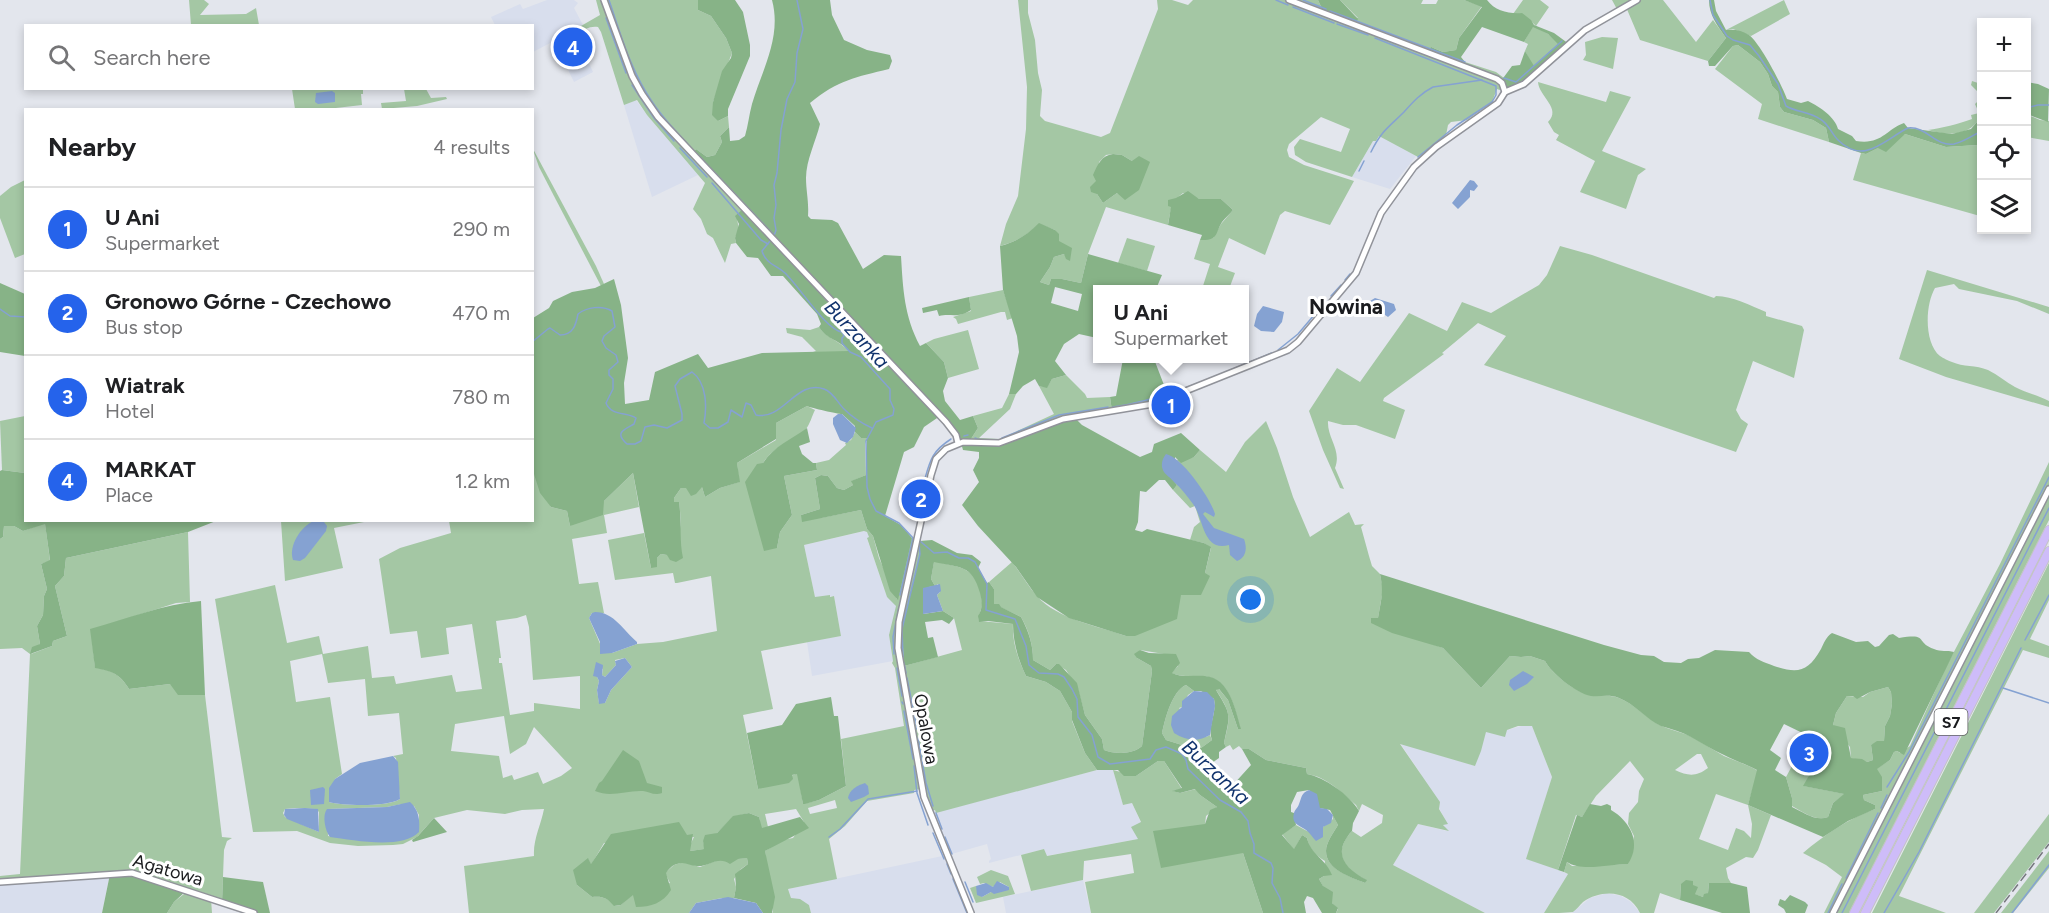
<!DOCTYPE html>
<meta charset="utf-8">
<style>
:root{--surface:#fff;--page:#f2f2f2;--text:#202124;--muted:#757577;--line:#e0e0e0;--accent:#2563eb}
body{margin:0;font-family:Figtree,sans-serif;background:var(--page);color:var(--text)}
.controls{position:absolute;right:18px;top:18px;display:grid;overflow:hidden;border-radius:0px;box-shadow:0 3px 9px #0003}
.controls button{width:54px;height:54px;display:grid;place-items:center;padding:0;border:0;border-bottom:2px solid var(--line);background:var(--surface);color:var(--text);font:30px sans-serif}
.you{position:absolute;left:1251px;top:600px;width:21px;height:21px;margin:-15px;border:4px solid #fff;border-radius:50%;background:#1a73e8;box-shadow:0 0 0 9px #1a73e833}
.badge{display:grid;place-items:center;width:39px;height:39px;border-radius:50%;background:var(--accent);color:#fff;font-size:20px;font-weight:700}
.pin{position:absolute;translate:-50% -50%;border:3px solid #fff;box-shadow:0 2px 6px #0006}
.popup{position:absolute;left:1093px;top:285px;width:156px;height:78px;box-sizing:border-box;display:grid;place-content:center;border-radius:0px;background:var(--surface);filter:drop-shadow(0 2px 4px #0005);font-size:20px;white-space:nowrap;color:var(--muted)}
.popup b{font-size:22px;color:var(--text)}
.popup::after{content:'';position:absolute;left:50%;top:100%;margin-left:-12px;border:12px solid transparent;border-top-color:var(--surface)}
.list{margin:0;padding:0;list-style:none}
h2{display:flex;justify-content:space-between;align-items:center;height:78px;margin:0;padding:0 24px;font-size:26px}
h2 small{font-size:20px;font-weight:400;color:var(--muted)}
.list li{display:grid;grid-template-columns:39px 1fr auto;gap:18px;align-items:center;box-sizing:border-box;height:84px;padding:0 24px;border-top:2px solid var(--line)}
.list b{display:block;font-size:22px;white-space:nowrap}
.list p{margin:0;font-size:20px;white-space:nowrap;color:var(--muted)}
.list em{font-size:20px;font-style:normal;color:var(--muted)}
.icon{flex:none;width:33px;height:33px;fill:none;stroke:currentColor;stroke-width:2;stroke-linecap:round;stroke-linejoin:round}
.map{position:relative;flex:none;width:2049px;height:913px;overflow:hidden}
.search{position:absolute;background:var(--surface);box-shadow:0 3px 9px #0003;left:24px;top:24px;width:510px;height:66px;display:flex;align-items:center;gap:15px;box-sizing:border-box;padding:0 21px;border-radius:0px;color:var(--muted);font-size:22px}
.panel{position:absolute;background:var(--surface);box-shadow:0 3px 9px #0003;left:24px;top:108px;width:510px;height:414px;border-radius:0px}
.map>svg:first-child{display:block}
.built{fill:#d8deed}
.green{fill:#a4c7a4;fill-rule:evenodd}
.forest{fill:#87b387;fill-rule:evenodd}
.water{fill:#85a2d2}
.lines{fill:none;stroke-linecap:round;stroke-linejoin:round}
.stream{stroke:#85a2d2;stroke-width:1.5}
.minor-casing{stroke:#91939a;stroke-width:8}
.highway-casing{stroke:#c3c4c4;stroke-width:10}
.minor{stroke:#fff;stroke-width:5}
.highway{stroke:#cebcf9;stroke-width:8}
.rail{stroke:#75777c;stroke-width:1.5;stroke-dasharray:9 4.5;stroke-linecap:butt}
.labels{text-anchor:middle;stroke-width:6;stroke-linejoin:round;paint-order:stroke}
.shield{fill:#fff;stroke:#5f5f62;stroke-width:1.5}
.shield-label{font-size:16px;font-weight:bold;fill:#1a1b1e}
.street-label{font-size:18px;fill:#1a1b1e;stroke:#fff}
.water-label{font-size:20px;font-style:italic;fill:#11336d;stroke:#fff}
.quarter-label{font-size:21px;font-weight:bold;fill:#1a1b1e;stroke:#fff}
</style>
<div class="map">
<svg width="2049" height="913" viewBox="0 0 2049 913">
<rect width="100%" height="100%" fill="#e3e6ed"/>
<g class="built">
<polygon points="547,0 574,0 578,3 574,8 583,25 574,31 593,72 574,82 554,41 533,52 532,26 495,25 491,17 520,4 523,9"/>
<polygon points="636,100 647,115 698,175 652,197 624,105"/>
<polygon points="1380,136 1416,156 1390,189 1352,177 1373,141"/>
<polygon points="865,531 867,532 870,538 867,539 887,597 897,606 889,635 893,661 812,676 807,642 841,636 834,596 815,597 804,545"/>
<polygon points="1525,725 1532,726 1552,777 1527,858 1568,874 1544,913 1485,913 1393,865 1418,824 1447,831 1443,824 1447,823 1419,771 1400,743 1475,766 1486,731 1507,730"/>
<polygon points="1097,770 1113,770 1123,805 1132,803 1141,823 1138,839 1046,856 1044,849 989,863 989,861 991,859 987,844 948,855 971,913 811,913 809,905 791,898 788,889 947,855 929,812 935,810 937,812"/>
<polygon points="109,873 109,879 102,913 0,913 0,882"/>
<polygon points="1083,880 1091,913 1006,913 1003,897"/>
<polygon points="1607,893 1621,896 1631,902 1640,913 1572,913 1590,898"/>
</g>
<g class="green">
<polygon points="189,0 204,0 209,4 200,15 246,14 256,8 259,25 191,25"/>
<path d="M596 0H698V10L711 16 726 38 732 53 713 102 718 121 728 116 729 127 720 136 722 142 715 155 707 157 696 149 693 155 743 209 737 219 739 229 735 238 736 243 731 244 725 263 713 238 707 234 701 219 693 209 705 183 647 115 637 100 624 105 601 32 598 27C590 26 584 29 578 34V39L574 30 600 15Z"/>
<path d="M1018 0H1028V13L1035 40 1038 73 1042 90 1040 116 1045 121 1101 137 1110 133 1158 9 1157 0H1172L1188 5 1193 0H1318L1324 13 1358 18 1340 0H1423L1421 4H1436L1438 0H1464L1482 6 1459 38 1456 50 1443 52 1431 47 1464 67 1465 62 1496 72 1504 78 1505 92 1497 89 1492 102 1467 120 1451 122 1448 125 1446 135 1418 157 1379 136 1376 141H1373L1352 177 1306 162 1295 155 1294 147 1300 139 1341 152 1350 129 1321 117 1289 144 1287 150 1289 157 1304 165 1354 181 1330 225 1285 211 1280 215 1265 255 1229 238 1218 267 1235 273 1229 289H1202L1210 264 1194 259 1200 240 1213 238 1221 224 1233 210 1221 199H1199L1183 193C1172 201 1170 211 1168 225L1106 207 1088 254 1081 283 1062 279H1051L1049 285 1040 282 1050 267 1054 257 1064 254 1070 260 1058 241 1055 230 1039 224C1027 235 1016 242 1000 246L1006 224 1018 196 1026 129 1027 87ZM1113 154 1122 155 1132 161 1120 194 1117 193 1103 203 1097 194 1099 162 1106 155Z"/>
<polygon points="1523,0 1540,0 1549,7 1536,26 1531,21 1513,14"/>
<polygon points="1612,0 1663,0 1696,42 1713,20 1726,38 1708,61 1640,40 1626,7 1618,11"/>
<polygon points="1784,0 1790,14 1751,36 1733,29 1726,30"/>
<polygon points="1533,26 1548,34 1559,44 1533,67 1525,51 1528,44 1524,42"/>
<polygon points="1602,37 1618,38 1613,69 1583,60 1586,55 1585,42"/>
<polygon points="1738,45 1760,62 1768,74 1772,86 1778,92 1780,107 1784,112 1813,120 1826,128 1829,142 1758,119 1762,104 1715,69 1733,46"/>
<path d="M1972 81 1981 84V122H1977C1965 137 1945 135 1928 130 1941 128 1959 124 1972 119L1971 115 1979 113 1975 104 1978 101V92L1971 85Z"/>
<path d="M1538 82 1606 102 1610 91 1631 97 1602 151 1646 169 1638 175 1626 209 1580 192 1595 161 1556 140 1559 135 1554 132 1548 122C1562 108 1539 97 1538 82Z"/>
<polygon points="292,89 363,89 363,94 361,94 362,105 327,109 295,109"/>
<polygon points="404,89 426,89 431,98 446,97 447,99 417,106 382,109 381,103 406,101"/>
<polygon points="2026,114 2040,120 2049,121 2049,141 2027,137"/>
<polygon points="1905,134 1946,147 1978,145 1981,147 1980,216 1853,180 1861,153 1866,154"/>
<polygon points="532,147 596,266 604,284 601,286 555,198 539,167"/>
<polygon points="25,180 25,254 15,258 0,218 0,196 11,187"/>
<polygon points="1127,238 1155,246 1147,271 1118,263"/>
<path d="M1560 246 1592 255 1714 298 1716 296C1733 296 1751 306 1766 312V316L1802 326 1804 330 1794 378 1753 361 1736 410 1741 419 1748 424 1736 452 1484 365 1506 336 1478 323 1442 353 1444 354 1384 398 1383 401 1405 410 1395 439 1356 425H1343L1328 421C1327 438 1342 450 1335 468L1344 489 1340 488 1323 450 1309 411 1337 368 1360 382 1409 313 1447 331 1462 302 1491 313 1539 285 1547 275Z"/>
<path d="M1927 270 2049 307V314L2017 301 1959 289 1954 284 1935 288C1925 305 1924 343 1940 356 1943 358 1949 361 1952 362 1963 367 1976 365 1988 370 1998 375 2006 382 2015 387 2026 393 2038 395 2049 401V407L1946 377 1899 359Z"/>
<polygon points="1003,290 1013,318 1007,320 1005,312 1001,312 958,324 956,319 953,317 971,311 969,297"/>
<path d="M819 327C826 338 840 341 850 352H813L816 351 802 337 787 333 786 328 810 330Z"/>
<polygon points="968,330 979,369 948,378 944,362 926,343 934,339"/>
<polygon points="1066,375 1085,394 1087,398 1110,397 1112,411 1078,415 1007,441 969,442 978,428 973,416 1002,408 1009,394 1016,394 1010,409 979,438 1000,439 1054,414 1039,386 1047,387 1052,379"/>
<path d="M807 406 815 410C812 416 810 424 806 429 793 443 775 444 763 463L777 548 780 532 792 515 784 476 817 470 816 463 829 460 846 445 845 443 851 440 855 432 861 438H867L865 444 866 475 852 481 853 485 844 490 837 488 828 476 821 475 815 478 820 509 801 515 820 518 861 510 867 529 873 536 879 558 897 599 910 542 912 538 920 541V554L902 629 904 666 962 650 954 618 943 611 937 595 940 592 938 584 935 586 931 579 934 561C962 568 980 567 982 603 982 610 978 615 979 621L1013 624C1012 642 1018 659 1026 676L1046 682 1060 691 1072 712V721L1085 753 1097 770 936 813 935 810 929 812 922 789 914 790V793L867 801 845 826 829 839 837 879 788 889 791 898 800 899 809 905 811 913H772L773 912 765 851 783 840 793 838 804 822 796 809 765 814 768 827 761 829 759 817 749 813 733 817 717 833 703 841 705 849 690 851V845L694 837 604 843 591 865 588 859 577 885 592 897C603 896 607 898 615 906L621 905 633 894 670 883 665 873 674 865 683 862 700 867 718 860 747 858 748 864 741 869 734 879 736 887 734 898H722L696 903 689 913H469L464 866 534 856C533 839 541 825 544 809L522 810 505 814 467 810 434 818 417 837 403 844 393 845 358 846 330 843 297 831 253 832 215 599 275 585 287 643 319 636 323 654 368 646 372 678 394 676 396 684 452 675 456 692 482 689 472 624 446 628 449 654 421 658 417 631 390 634 379 559 400 548 451 533 449 521 532 520 533 471 551 507 567 511 570 526 604 501 633 473 639 507 604 515 607 533 572 539 579 584 598 582 604 613H592L589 618 601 646 612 653 637 644 663 642 717 631 711 576 677 583H675L673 573 615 580 608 540 644 533 651 568 657 558 661 554 667 555C682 535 682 526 679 502H674V498L681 488 702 487 705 497 720 488 739 482 737 463 776 440V423ZM864 531 867 532 869 537 867 538 887 597 896 606 889 635 893 661 892 663 895 668 904 726 841 739 846 786 819 800 803 804 798 773 758 789 743 715 773 709 761 651 841 636 834 596 830 597V595L815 597 804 545ZM526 615 529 627 533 680 580 676V709L534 703V711L510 715 502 663H499V658H501L496 621 517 618ZM322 654 328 683 365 679 368 716 399 713 403 754 393 756 396 758 400 799C389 807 343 806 329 802L335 779 342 774 330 697 296 702 290 661ZM625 658 632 667 611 690 605 703H599L597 690 599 681 597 677 603 668 602 675 605 677 616 665 615 660ZM504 716 510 754 526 744 534 727 572 768 561 776 543 784 538 772 514 780 512 775 503 778 499 756 451 751 455 724ZM835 800 837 808 810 814 808 808ZM402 804 414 806 419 815V831L367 841 328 836 327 809 387 807ZM295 808 316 809 319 812V832L285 817 283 813 285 809Z"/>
<polygon points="25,416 25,473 2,470 0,421"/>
<path d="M1266 421 1277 448 1293 497 1310 537 1349 512 1355 525 1364 524 1361 527 1369 556 1372 566 1380 574 1383 589 1378 618 1421 640 1443 648 1481 688 1510 656 1521 657 1530 656 1545 661C1551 673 1577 694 1592 695 1601 697 1609 694 1619 698 1635 704 1648 720 1662 726 1671 730 1682 732 1692 737 1703 743 1713 750 1724 756 1735 761 1747 764 1758 771L1748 805 1771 815 1758 850 1753 858 1746 857 1726 868 1728 878 1731 883H1709L1708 893 1703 897 1694 894 1681 884 1680 900 1660 893 1654 913H1640C1629 890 1602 889 1583 902 1580 905 1576 910 1573 912 1566 913 1552 913 1544 913L1568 874 1564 872 1567 862 1572 866 1628 864 1634 836 1628 824 1629 813 1638 802 1639 791 1644 779 1630 761 1596 796 1582 817 1576 815 1558 870 1526 859 1552 777 1532 726H1518L1507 730 1505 737 1486 732 1481 751 1475 766 1400 744 1440 802 1439 809 1448 824 1443 825 1449 831 1418 824 1393 865 1485 913H1336L1338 909 1332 903 1319 879 1324 876 1325 861C1315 855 1310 850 1307 838L1302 835 1294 850 1282 834 1296 825 1307 831 1323 834V827L1333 819V815L1338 825C1334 832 1326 842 1326 851 1326 870 1352 877 1365 883L1366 880C1343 868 1332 853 1352 831L1361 837 1382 823 1383 815 1362 804 1359 811 1356 805C1341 792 1327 777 1307 774L1306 768 1266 760 1249 749H1242L1239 746 1233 750 1230 745 1226 747 1224 743C1230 717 1232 714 1216 690L1218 688 1228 700 1238 729 1240 728C1234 705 1229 676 1200 676 1190 676 1180 677 1171 673L1178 666 1170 655 1140 650 1137 658 1151 666 1152 671 1142 746C1132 755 1115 754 1104 750L1102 739 1085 715 1078 689 1066 670 1056 664 1050 670 1033 660C1033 645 1029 631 1021 617L994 604V589L989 582 1012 562C1021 573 1028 586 1037 596 1057 619 1098 626 1126 636L1181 595 1205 573 1211 548 1204 543 1190 540 1194 527 1200 522 1195 506 1190 508 1173 490 1177 485 1162 463 1194 457 1200 450 1226 472 1245 442ZM1697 754H1701L1708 768C1696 777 1688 776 1675 770ZM1716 794 1748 805 1752 824 1751 838 1744 831 1736 828 1728 850 1699 839Z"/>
<path d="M2049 462V520L1849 913H1824L1842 877 1826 865 1803 853C1824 835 1848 819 1875 809V805L1864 800 1863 795 1882 791 1876 769 1890 760 1894 752 1897 751 1900 753 1910 746 1946 667 2000 564Z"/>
<polygon points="281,521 369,521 334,528 343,568 285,581"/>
<path d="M45 523 50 561 41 564 47 589 44 596 43 615 37 626 40 644 31 654 52 646 53 641 67 636 55 586 64 576 66 558 188 532 190 602 176 603 91 630 95 667C112 671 120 674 129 689L170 684 205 695 222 837 232 838 227 841 224 850 222 903 211 899 212 913H167L174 902 184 894 142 875 0 881V876L20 874 30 654 22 648 0 649V539L3 537 4 526H14L23 531Z"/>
<polygon points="2049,563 2049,600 2030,639 2049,646 2049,658 2023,650 1899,896 1946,913 1872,913"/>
<path d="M1186 685 1194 691 1188 695 1182 707 1179 708 1206 737 1210 735 1212 740 1201 748H1185L1182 745 1166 740 1162 733C1165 719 1172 691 1186 685Z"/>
<polygon points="1888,687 1891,692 1892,704 1890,716 1885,726 1884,741 1871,745 1873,760 1867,762 1851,758 1850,747 1833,725 1836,713 1847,696 1863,697 1870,692"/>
<polygon points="1158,761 1164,761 1182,789 1173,791 1180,793 1196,789 1200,795 1217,807 1206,816 1205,824 1243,853 1263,913 1091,913 1085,882 1134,873 1131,854 1084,861 1083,880 1031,891 1021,855 1044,849 1047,856 1138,839 1131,827 1141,822 1132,803 1123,805 1113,770 1136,776"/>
<path d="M1806 765 1811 772 1804 786 1845 794 1833 803 1828 817C1816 822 1803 812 1792 806V798L1786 777 1792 766 1803 771Z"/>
<polygon points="2049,814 2049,842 1994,913 1974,913"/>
<polygon points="2049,851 2049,868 2013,913 2001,913"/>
<polygon points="991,870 1008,876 1015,894 976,903 970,888 976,886 982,897 991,892 1009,887 1000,882 993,887 984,883 980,884 977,877"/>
</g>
<g class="forest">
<polygon points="698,0 735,0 743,12 750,45 750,56 728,109 728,116 718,121 712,115 713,102 722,71 731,58 732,53 726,38 711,16 698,10"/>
<path d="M772 0H830L832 15 844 40 867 50 890 55 892 61 889 69C856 77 838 80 810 103L820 124C816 141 806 160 806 178 806 191 809 201 808 216L811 219 832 220 838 223 863 269 884 255 901 256C903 289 904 316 920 346L926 343 944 362 948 378 943 391 945 401 960 420 973 416 978 428 969 442 992 444 1053 421 1075 418 1082 425 1140 457 1152 452 1154 444 1181 433 1200 450 1194 457 1181 463 1175 457 1174 481 1177 485 1173 490 1165 480H1159L1146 492 1140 491 1138 522 1135 530 1142 532 1147 529 1204 543 1211 547 1205 573 1210 576 1201 595H1181L1177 619 1135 636H1126L1069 618 1037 597 1016 567 978 526 962 505 979 482 973 470 979 458V452L963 450 961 443 940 416 924 427 914 447 904 452 885 516 901 525 912 538 898 600 890 591 873 536 867 529 861 510 802 522 801 515 820 509 815 478 821 475 828 476 837 488 844 490 853 485 851 481 866 475 867 438H861L855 432V426L842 414C838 414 811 408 807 406L776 423V439L737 463 740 482 720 488 705 497 702 487 696 494 691 496 686 488H681L674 498V502H679C682 522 679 539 683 558L676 562 670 560 667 555 661 554 657 558V567L651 568 633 473 604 501 603 515 570 526 567 511 551 507 540 493 533 471V318L549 308 553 301 572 292 595 288 614 279 621 305 628 358 624 383 625 404 649 400 655 372 698 354 708 368 762 353 849 351C840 340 827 340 819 327L821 324 817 314 783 276H771L758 258 747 257 736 243 735 238 739 224 735 216 743 209 692 155 696 149 707 157 715 155 722 142 720 136 729 127 730 141 739 140 745 136C748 126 749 115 752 104 762 70 782 37 772 0Z"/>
<polygon points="1318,0 1340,0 1358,19 1355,25 1324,13"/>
<path d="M1464 0H1487C1495 11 1509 14 1522 13L1531 20 1534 25 1554 33 1569 44 1537 74 1505 92 1501 81 1512 66 1520 65 1525 51 1534 66 1558 44 1548 34 1533 27 1524 42 1482 27 1461 57 1465 62 1464 67 1429 54 1431 47 1443 52 1456 50 1459 38 1482 7Z"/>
<path d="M1709 0H1714L1716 11 1726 30C1734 29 1742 30 1749 35 1760 43 1782 85 1787 99L1801 103 1808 101C1820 107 1835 117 1838 129L1852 136 1856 141C1882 145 1885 130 1904 123L1908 128 1952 134 1971 129 1977 122H1981V147L1978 145 1946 147 1905 134 1886 152 1878 148 1866 154 1861 153 1829 142 1826 128 1813 120 1784 112 1780 107 1778 92 1772 86 1768 74 1760 62 1738 45 1733 46 1715 66H1709L1708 61 1726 38C1717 25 1709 15 1709 0Z"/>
<polygon points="2026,82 2038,84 2049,89 2048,122 2027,114 2027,101 2028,100"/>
<path d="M1113 154 1122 155 1132 161 1139 156 1150 162 1139 190 1125 200 1117 193 1103 203 1097 194 1091 192 1090 187 1096 181 1093 175C1098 164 1101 156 1113 154Z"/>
<path d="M1188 191 1199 199H1221L1233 210C1230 214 1225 218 1222 222 1215 233 1219 241 1200 240L1202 235 1168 225 1171 207 1168 206V200L1176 198Z"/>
<path d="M1039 223 1055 230 1059 234V241L1072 248 1070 261 1066 259 1064 254 1054 257 1050 267 1040 282 1049 285 1051 279H1062L1081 283 1088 254 1162 275 1156 289 1098 290 1097 338 1079 334 1064 344 1055 361 1066 375 1052 379 1047 388 1039 386 1035 379 1023 386 1016 394H1009L1019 352 1017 336 1003 290 1000 246C1016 242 1027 235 1039 223ZM1055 287 1082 294 1078 311 1051 303Z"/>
<polygon points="0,283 25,294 25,356 0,352"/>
<path d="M969 297 971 310C957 319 951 313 939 316L937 310 923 313 922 308Z"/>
<polygon points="1123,359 1154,359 1169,398 1112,411 1110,397 1116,396"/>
<path d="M807 428 810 442 799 446 802 454 813 463H816L817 470 784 476 792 515 780 532 777 548 764 551 745 482 757 464 763 463C774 446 792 439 807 428Z"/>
<polygon points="2,470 25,473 26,520 216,521 188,532 66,558 64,576 55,586 67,636 53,641 52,646 30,654 32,647 40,644 37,626 43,615 44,596 47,589 41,564 50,560 45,524 23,531 14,526 4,526 3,537 0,539 0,471"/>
<path d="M932 540 957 553 972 555 981 562 978 568 987 583 989 582 994 589V604H999L1001 607 1021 617C1029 632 1033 645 1033 660L1050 670 1056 664H1059L1077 683 1085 715 1102 739 1104 750C1115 754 1132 755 1142 746L1152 671 1151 666 1137 658 1134 654 1140 650 1149 653 1176 654 1180 663 1172 673C1182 678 1194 675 1205 676 1230 678 1235 709 1241 729H1238L1228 700 1219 689 1216 690C1232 716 1230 714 1224 743L1226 747 1219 752V758L1209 765 1220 779 1232 786 1251 765 1242 749H1249L1266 760 1306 768 1307 774C1324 777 1350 795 1359 811L1353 823 1352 831C1332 853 1344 868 1367 880L1365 883C1351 877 1326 870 1326 851 1326 842 1334 832 1338 825L1330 810 1319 808 1317 798 1309 790 1297 792 1291 805V812L1294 813 1296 825 1282 835 1294 849 1302 835 1307 838C1311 855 1326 859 1332 875L1324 876 1319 879 1323 886 1333 892 1332 903 1338 908 1336 913H1322L1313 898 1307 896 1304 902 1306 913H1263L1243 853 1161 868 1153 831 1205 824 1210 810 1217 807 1200 795 1195 789 1180 793 1172 791 1182 788 1164 761H1158L1136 776H1124L1118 770H1097L1085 753 1072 720V712L1060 691 1046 682 1026 676C1018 659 1013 642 1013 624L988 621 979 622 978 616C983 609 982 601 980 593 972 564 960 568 934 562L931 579 935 586 929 587 923 614 943 611 954 618 949 624 942 620 925 622 928 638 933 637 938 657 904 666 902 629 920 554V541ZM1186 685 1194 691H1201L1214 699C1217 714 1207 726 1212 740L1201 748H1185L1182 745 1166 740 1162 733C1165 719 1172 691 1186 685Z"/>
<path d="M1380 574 1604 645 1641 655 1654 656 1664 662 1681 663 1688 659 1699 658 1715 650 1749 652C1756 660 1764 662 1774 666 1798 674 1808 672 1821 649 1824 643 1826 637 1832 633L1856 642 1868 641 1875 647 1879 646 1889 635 1893 634 1899 638C1930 633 1914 642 1934 649 1941 652 1947 650 1954 652L1904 755 1897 751 1894 752 1890 760 1877 769 1882 777V791L1863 795 1864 800 1875 805V809L1848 821 1823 837 1748 805 1757 770C1746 764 1735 761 1724 755 1713 750 1702 743 1691 737 1682 732 1671 729 1661 726 1647 720 1635 704 1619 698 1609 694 1601 697 1591 696 1576 693 1551 673 1545 661L1530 656 1521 657 1510 656 1481 688 1443 648 1392 633 1371 623V618H1378C1381 600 1384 592 1380 574ZM1888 687 1891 692 1892 704 1890 716 1885 726 1884 741H1877L1871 745 1873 760 1867 762 1862 759 1851 758 1845 728 1833 725 1836 713 1847 696H1853L1857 699 1870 692ZM1784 724 1819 741 1808 765 1811 772 1803 786 1844 794 1833 803 1828 817C1816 822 1803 812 1792 807V798L1786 777 1775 770 1781 758 1770 750Z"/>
<path d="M201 601 205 695H178L170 684 129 689C120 674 112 671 95 668L90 629C127 619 163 604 201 601Z"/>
<polygon points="831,697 834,716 838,716 846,786 819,800 805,804 803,804 797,774 792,775 793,779 789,783 758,789 747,733 782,725 796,704"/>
<path d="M623 750 639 761 647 783 662 787V793C654 796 650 792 643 791 627 790 611 798 595 791L599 783 602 781Z"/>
<path d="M1590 804 1601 806 1607 804 1611 806V810C1630 821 1642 843 1628 864 1610 864 1582 872 1567 862L1564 872 1558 870 1577 815 1582 817Z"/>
<path d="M749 813 759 817 762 828 800 817 809 828 765 851 775 897 772 913H763L756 903 734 898 736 887 735 874 748 864 747 858 738 859 730 864C718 855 709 867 697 866 689 866 685 861 677 864 672 865 669 869 666 873L671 890C663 903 651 907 636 907L633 895 621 905 614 906C607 898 603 896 592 897L577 885 573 870 588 858 591 864 611 834 679 822 687 835 693 834 690 851 704 849 703 841 705 835 717 833 733 816Z"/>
<polygon points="434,818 447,832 413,842 412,840 418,836"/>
<polygon points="122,872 187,890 174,902 167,913 102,913 109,879 109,873"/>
<polygon points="223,877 263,882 270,913 254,913 222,903"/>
<polygon points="1686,880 1693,881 1693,885 1698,887 1695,894 1703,897 1704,894 1708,893 1709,883 1731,883 1747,887 1750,913 1722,913 1680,900 1681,884"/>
<polygon points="1790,895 1805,902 1808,905 1805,913 1786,913 1784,909 1778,905 1780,899 1785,901"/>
</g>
<g class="water">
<polygon points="332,91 335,93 335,102 318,104 315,102 316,93"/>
<polygon points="1470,180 1474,181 1478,186 1474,191 1470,190 1470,197 1458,209 1452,203"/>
<polygon points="1375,298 1394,304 1396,310 1388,317 1382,313 1371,310 1368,307 1370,301"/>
<polygon points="1263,306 1284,312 1282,322 1274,332 1261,331 1254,326 1257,314"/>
<polygon points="838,414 842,414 856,428 853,437 847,443 840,440 833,424 833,418"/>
<path d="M1166 454C1182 457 1211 499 1215 514L1214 517 1205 512 1203 514 1214 528 1244 539C1247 547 1247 557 1237 561L1230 555 1229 545C1202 552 1204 518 1193 504 1187 496 1181 488 1174 482 1171 478 1166 475 1164 472 1160 466 1162 459 1166 454Z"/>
<path d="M314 521 324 522 327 526 326 531 305 558 300 561 293 560C288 546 301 526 314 521Z"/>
<polygon points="940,584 941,591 937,595 943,611 923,614 923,588"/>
<path d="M595 612C614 612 624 631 637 642V644L612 653 600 654V642L589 618 592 613Z"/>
<polygon points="625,658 632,667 611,690 605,703 599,704 597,690 599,681 597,677 593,676 596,662 603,665 602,675 605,677 616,665 615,661"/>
<polygon points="1523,671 1534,677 1527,684 1514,691 1509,685 1510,680"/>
<path d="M1194 691 1207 692 1214 699 1215 706 1210 735C1198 742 1187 741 1174 733L1171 725 1172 716 1182 707V701Z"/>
<path d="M393 756 398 762 400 799C388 807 343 806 329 802V788L335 779 360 763Z"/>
<path d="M865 783 868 786 869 794 864 797 851 802 848 798C849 790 858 785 865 783Z"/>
<polygon points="323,787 325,789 324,804 311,805 310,790"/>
<path d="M1309 790 1317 794 1320 808 1327 809 1333 815 1331 823 1323 827V837L1316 841C1313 838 1310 833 1306 830 1299 825 1291 824 1294 813 1295 809 1298 808 1299 804 1302 797 1301 793 1309 790Z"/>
<path d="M410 802C419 810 420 820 419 832 402 850 353 840 330 837 325 831 322 815 327 809L387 807Z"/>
<polygon points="305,808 318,809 319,832 287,819 284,815 285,809"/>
<polygon points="997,881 1009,887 1009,890 994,894 991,892 982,897 977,895 976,886 986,883 993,887"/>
<polygon points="728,897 756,903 763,913 689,913 696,903"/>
</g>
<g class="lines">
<g class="stream">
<path d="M609 0C621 35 631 72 653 103 664 120 679 134 692 149"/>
<polyline points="1276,0 1288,5"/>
<polyline points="1303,0 1326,9"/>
<path d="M1710 0 1713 15 1727 36 1733 40 1750 45 1759 56 1778 84 1786 106C1796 112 1810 112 1820 119 1829 124 1831 133 1838 140 1864 166 1885 139 1908 128 1927 126 1935 147 1954 144 1964 142 1973 135 1982 131"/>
<polyline points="1293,7 1334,23"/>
<polyline points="1330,11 1465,62"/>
<polyline points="606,18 626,73"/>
<polyline points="1337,24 1368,35"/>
<polyline points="1375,38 1496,86 1496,95 1492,102 1457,125 1418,157"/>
<polyline points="1504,78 1516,82 1562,41"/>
<polyline points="632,85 654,118 674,141"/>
<polyline points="2026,108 2038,105 2049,105"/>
<polyline points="680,148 707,177"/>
<path d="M1371 152C1381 131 1389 127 1404 112 1413 102 1421 93 1433 87L1482 80"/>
<polyline points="697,154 774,235"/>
<polyline points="1359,171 1364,161"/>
<polyline points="712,183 761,240 768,244"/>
<polyline points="774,236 776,230 774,218 776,205 774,185 777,173 781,130 787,99 795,82 797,53 803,29 797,0"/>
<path d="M770 241 762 251C766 264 776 265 785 273 799 286 826 330 842 332L844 336 842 338V343L850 352 861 357 890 389V400L894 409 893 415 876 422 866 441 867 487 870 499 876 511 899 523 914 539"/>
<polyline points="1345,280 1350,274"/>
<polyline points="1331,296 1341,285"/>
<polyline points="0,309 10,316 26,317"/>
<path d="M532 342 548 329 550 328 560 335C573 335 576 325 578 314 587 307 602 305 612 311L615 327 604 336 602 341 606 348 616 355 618 362 609 370V375L613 379V389L606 403C611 416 627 412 636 418L634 424C626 429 613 432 627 444H635L641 441 645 427 654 425 667 428 682 420V414L675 386 680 379 692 372C707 383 707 407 704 423L710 428H718L728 422 731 410 742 417 746 403 751 405 756 415C783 421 796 379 824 389 833 392 838 403 844 409 852 417 861 423 872 428"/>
<polyline points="1278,350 1298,334 1326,301"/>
<path d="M1113 407C1165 400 1223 373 1272 353"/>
<polyline points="964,436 968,435"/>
<polyline points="975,438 980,440"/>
<polyline points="1002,438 1059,415 1108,407"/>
<path d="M924 482C930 461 931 452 951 439"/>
<polyline points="920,541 934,553 947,552 959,558 968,558 975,562 987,584 986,610 1015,619 1026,646 1029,665 1039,673 1058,674 1064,677 1072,689 1077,699 1078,717 1092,735 1098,757 1110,764 1150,759 1156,750 1166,747 1182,754 1186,760 1188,769 1220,800 1241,812 1248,821 1250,833 1254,844 1254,853 1271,863 1273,868 1272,883 1280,898 1283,913"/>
<polyline points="900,595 913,538"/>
<polyline points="2025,640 2049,595"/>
<polyline points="894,654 893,637 899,607"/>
<polyline points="903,657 902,629 920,554 919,542"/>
<polyline points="904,663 906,673"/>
<polyline points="897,668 902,696"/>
<polyline points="907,678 917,729"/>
<polyline points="2003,688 2049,703"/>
<polyline points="902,702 903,704"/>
<polyline points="904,711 913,759"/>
<polyline points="918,738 926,783 933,806"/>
<polyline points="914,766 917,793 928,825"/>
<polyline points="1887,787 1909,752 2049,477"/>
<polyline points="1881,808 1887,795"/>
<polyline points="936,813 942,829"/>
<polyline points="933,833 944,859"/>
<polyline points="829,837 840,829 868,799 917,791"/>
<polyline points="945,837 952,854"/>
<polyline points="947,864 951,874"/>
<polyline points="1846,878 1878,813"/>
<polyline points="953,879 967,913"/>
<polyline points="965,882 973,902"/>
<polyline points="1828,913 1842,884"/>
<polyline points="1842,913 2049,508"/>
<polyline points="1884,913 1919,852 2021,648"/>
<polyline points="2012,913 2049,865"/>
</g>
<defs>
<g id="minor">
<polyline points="604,0 632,76 642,94 658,117 946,422 956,435 958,443"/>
<polyline points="1289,0 1497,79 1502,83 1505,92"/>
<polyline points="0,882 132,873 254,913"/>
<polyline points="971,913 924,797 898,648 899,622 931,475 936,459 946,449 963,442 999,443 1063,419 1153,404 1288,350 1298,342 1356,273 1381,213 1414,167 1436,147 1498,103 1505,92 1524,84 1585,30 1637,0"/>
<polyline points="1833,913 2049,489"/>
</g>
<g id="highway">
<polyline points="1854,913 2049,530"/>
<polyline points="1865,913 2049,551"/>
</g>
</defs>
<use href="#minor" class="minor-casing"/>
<use href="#highway" class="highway-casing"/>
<use href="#minor" class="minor"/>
<use href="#highway" class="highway"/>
<polyline class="rail" points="1996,913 2049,844"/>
</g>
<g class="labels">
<rect class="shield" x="1934.5" y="709" width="33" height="26" rx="4.5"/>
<g class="shield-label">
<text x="1951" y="728">S7</text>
</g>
<g class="street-label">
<text transform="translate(926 729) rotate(80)" y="6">Opalowa</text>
<text transform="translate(168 870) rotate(16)" y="6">Agatowa</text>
</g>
<g class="water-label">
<text transform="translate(857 334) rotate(47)" y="7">Burzanka</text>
<text transform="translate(1216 772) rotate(43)" y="7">Burzanka</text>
</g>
<g class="quarter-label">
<text x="1346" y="314">Nowina</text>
</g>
</g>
</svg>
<div class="controls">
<button>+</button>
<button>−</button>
<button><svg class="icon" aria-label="locate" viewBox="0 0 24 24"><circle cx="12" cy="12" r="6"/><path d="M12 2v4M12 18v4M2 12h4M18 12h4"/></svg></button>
<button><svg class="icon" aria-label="layers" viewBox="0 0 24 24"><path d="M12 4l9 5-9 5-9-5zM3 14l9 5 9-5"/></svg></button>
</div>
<div class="you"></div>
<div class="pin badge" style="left:1171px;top:405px">1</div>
<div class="popup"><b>U Ani</b>Supermarket</div>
<div class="pin badge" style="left:921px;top:499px">2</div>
<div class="pin badge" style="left:1809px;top:753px">3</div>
<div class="pin badge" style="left:573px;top:47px">4</div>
<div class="search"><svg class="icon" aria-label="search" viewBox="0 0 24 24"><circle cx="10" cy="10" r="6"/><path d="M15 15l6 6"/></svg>Search here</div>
<section class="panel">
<h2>Nearby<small>4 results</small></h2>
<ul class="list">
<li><span class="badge">1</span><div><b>U Ani</b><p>Supermarket</p></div><em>290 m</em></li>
<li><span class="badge">2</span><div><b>Gronowo Górne - Czechowo</b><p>Bus stop</p></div><em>470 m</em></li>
<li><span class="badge">3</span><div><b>Wiatrak</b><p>Hotel</p></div><em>780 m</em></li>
<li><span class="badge">4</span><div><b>MARKAT</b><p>Place</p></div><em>1.2 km</em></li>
</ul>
</section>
</div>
